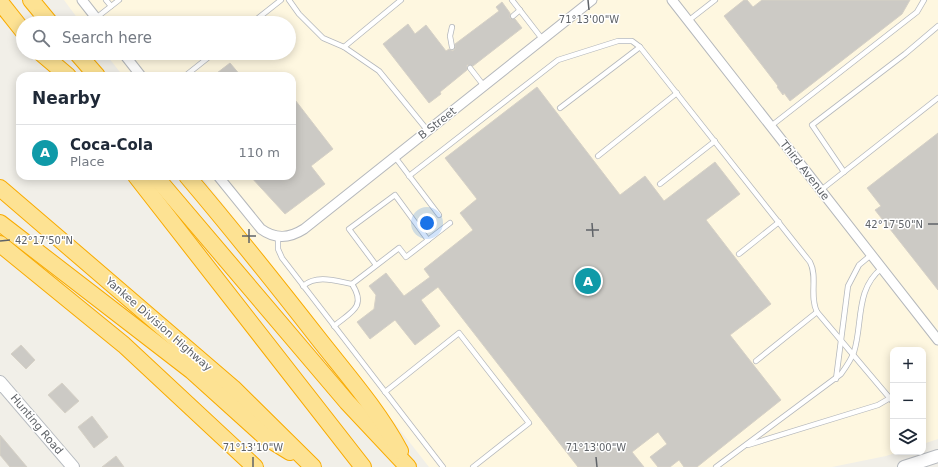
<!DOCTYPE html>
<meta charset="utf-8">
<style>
:root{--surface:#fff;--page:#f2f2f3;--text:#1f2937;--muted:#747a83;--line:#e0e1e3;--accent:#ea4335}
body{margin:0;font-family:"DejaVu Sans",sans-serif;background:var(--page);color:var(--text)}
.controls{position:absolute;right:12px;bottom:12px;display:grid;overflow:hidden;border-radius:8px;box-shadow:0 2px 10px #0003}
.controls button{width:36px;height:36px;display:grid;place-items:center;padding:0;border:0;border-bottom:1px solid var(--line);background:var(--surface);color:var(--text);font:20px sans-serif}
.you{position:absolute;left:427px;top:223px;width:14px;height:14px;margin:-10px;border:3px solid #fff;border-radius:50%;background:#1a73e8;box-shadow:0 0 0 6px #1a73e833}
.badge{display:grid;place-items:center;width:26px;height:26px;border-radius:50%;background:var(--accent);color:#fff;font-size:13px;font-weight:700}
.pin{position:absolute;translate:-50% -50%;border:2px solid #fff;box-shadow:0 1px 4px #0006}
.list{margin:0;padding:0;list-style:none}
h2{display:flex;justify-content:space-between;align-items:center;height:52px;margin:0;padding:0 16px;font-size:17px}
h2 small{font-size:13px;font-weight:400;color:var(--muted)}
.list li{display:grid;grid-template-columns:26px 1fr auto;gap:12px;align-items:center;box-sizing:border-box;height:56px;padding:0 16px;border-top:1px solid var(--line)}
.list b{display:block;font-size:15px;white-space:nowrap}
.list p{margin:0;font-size:13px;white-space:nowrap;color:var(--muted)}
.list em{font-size:13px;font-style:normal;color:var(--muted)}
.icon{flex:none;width:22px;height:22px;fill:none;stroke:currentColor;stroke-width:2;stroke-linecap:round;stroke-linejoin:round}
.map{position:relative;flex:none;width:938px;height:467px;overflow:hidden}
.search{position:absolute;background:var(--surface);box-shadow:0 2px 10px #0003;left:16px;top:16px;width:280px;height:44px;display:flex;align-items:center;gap:10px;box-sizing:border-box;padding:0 14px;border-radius:22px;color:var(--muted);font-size:15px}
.panel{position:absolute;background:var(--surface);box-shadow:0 2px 10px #0003;left:16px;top:72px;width:280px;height:108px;border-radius:12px}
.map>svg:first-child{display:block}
.commercial{fill:#fef7e0}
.building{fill:#cccac5;stroke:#d6d1c6}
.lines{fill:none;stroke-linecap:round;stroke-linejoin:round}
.lane-casing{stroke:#b5b8bc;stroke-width:6}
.street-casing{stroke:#b5b8bc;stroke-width:11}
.secondary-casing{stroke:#b6babf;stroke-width:14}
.highway-casing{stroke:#f9ab00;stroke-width:18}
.lane{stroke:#fff;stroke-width:4.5}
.street{stroke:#fff;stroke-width:9}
.secondary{stroke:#fff;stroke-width:12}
.highway{stroke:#fde293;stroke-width:16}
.ticks{fill:none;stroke:#5f6368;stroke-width:1.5}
.labels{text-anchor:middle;stroke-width:3;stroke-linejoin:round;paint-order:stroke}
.street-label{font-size:11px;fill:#5f6368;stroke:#fff}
.ticks-label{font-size:10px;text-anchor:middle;fill:#5f6368;stroke:#fff;stroke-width:3;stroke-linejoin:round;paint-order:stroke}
</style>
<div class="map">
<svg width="938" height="467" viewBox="0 0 938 467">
<rect width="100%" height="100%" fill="#f1efe8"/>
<polygon class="commercial" points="64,0 938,0 938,439 923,444 923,350 893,350 893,452 898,452 886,456 832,467 429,467 201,176 292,176 292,76 123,76 105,53 289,53 289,23 81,23"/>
<g class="building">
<polygon points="744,0 747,0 753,7 762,0 910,0 902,14 790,101 784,93 783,95 777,87 778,86 724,16"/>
<polygon points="502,2 510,13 510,18 515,19 522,28 473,66 467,65 467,70 440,92 441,94 429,103 383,44 408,24 415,34 426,25 446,51 449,49 453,51 455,49 455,44 499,11 496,7"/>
<polygon points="230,63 241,76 213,76"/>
<polygon points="537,87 620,195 645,176 664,201 715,162 740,194 706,220 771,304 730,335 781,400 697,467 684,467 679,460 670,467 658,467 650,457 667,444 658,432 632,452 644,467 578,467 438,287 421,300 440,326 415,345 395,320 370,339 357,322 374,309 376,295 369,286 386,273 404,296 430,277 424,269 473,230 460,213 477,199 445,158"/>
<polygon points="292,96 333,149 311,166 325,184 285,214 250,176 292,176"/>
<polygon points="938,133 938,290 875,210 881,206 867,188"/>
<polygon points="21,345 35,360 26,369 11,354"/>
<polygon points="62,383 79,401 65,413 48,395"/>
<polygon points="92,416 108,437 94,448 78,427"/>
<polygon points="0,435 27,467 10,467 0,455"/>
<polygon points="116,456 124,467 102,467"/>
</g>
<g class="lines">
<defs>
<g id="lane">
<polyline points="106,0 111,6"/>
<polyline points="289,0 299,14 323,38 344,47"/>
<polyline points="401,0 344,47 379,71 428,131"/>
<polyline points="512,0 543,40"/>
<polyline points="513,16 520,10"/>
<polyline points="96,18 119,0"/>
<polyline points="688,21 715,0"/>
<polyline points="252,23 281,0"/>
<polyline points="452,27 450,36 452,47"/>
<polyline points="470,68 484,86"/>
<polyline points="185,76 214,53"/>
<polyline points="560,108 640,47"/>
<polyline points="771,126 917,12 924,0"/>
<polyline points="598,156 677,93"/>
<polyline points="395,157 439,215"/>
<polyline points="844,172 812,125 905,54 938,26"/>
<path d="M409 176 558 60 618 41H632L640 47 810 262C818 277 809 296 817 312L893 402"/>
<polyline points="660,184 715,141"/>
<polyline points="821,190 938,98"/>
<polyline points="278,237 278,249 282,258 443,467"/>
<polyline points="739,254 779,222"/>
<polyline points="376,265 349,229 395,195 428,240"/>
<polyline points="352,284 399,248 406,257 450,223"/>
<path d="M303 286C317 274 336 281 352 284 367 307 351 312 334 326"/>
<polyline points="756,361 817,312"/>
<polyline points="836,379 848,286 859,265 871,255"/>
<polyline points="385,392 459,333 529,423 473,467"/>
<polyline points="748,445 878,405 890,398"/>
<path d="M716 467 841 374C846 367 851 360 854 352 863 323 855 289 882 268"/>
</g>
<g id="street">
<polyline points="82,0 100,23"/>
<polyline points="672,0 938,340"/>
<polyline points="123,53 141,76"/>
<path d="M218 176 261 229C276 240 290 238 304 229L592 0"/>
</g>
<g id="secondary">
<polyline points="0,382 73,467"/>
<polyline points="904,467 938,456"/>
</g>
<g id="highway">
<polyline points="31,0 50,23"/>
<polyline points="0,2 23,31"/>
<polyline points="41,53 68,76"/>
<polyline points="77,53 97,76"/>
<polyline points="136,176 363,467"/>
<polyline points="155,176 347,402 408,467"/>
<path d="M187 176C232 229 275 283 318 338 347 375 378 410 400 451"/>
<polyline points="0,188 233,388 313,467"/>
<polyline points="0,223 192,371 264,436 290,452"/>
<polyline points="0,244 124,345 255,467"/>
</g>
</defs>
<use href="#lane" class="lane-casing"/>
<use href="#street" class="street-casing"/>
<use href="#secondary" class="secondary-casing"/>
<use href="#highway" class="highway-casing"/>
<use href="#lane" class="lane"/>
<use href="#street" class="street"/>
<use href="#secondary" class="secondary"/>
<use href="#highway" class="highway"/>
</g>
<path class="ticks" d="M588 0 589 10M592 223 593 237M928 224H938M249 229V243M586 230H599M242 236H256M0 241 10 240M253 457V467M596 457 597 467"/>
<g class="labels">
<g class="street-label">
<text transform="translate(437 123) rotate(-38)" y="4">B Street</text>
<text transform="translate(805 170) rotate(52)" y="4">Third Avenue</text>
<text transform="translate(159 324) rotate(41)" y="4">Yankee Division Highway</text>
<text transform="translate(37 424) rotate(50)" y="4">Hunting Road</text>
</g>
</g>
<g class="ticks-label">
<text x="589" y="23">71°13'00"W</text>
<text x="894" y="228">42°17'50"N</text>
<text x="44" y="244">42°17'50"N</text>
<text x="253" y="451">71°13'10"W</text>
<text x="596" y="451">71°13'00"W</text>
</g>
</svg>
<div class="controls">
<button>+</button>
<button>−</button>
<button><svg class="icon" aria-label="layers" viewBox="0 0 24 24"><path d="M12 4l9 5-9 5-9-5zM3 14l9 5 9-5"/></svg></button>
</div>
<div class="you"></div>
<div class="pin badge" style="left:588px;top:281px;background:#0f9aa8">A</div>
<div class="search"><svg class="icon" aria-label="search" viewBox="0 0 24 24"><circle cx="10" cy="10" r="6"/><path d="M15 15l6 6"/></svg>Search here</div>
<section class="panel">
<h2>Nearby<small></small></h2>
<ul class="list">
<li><span class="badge" style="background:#0f9aa8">A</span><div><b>Coca-Cola</b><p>Place</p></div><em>110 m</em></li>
</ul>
</section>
</div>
